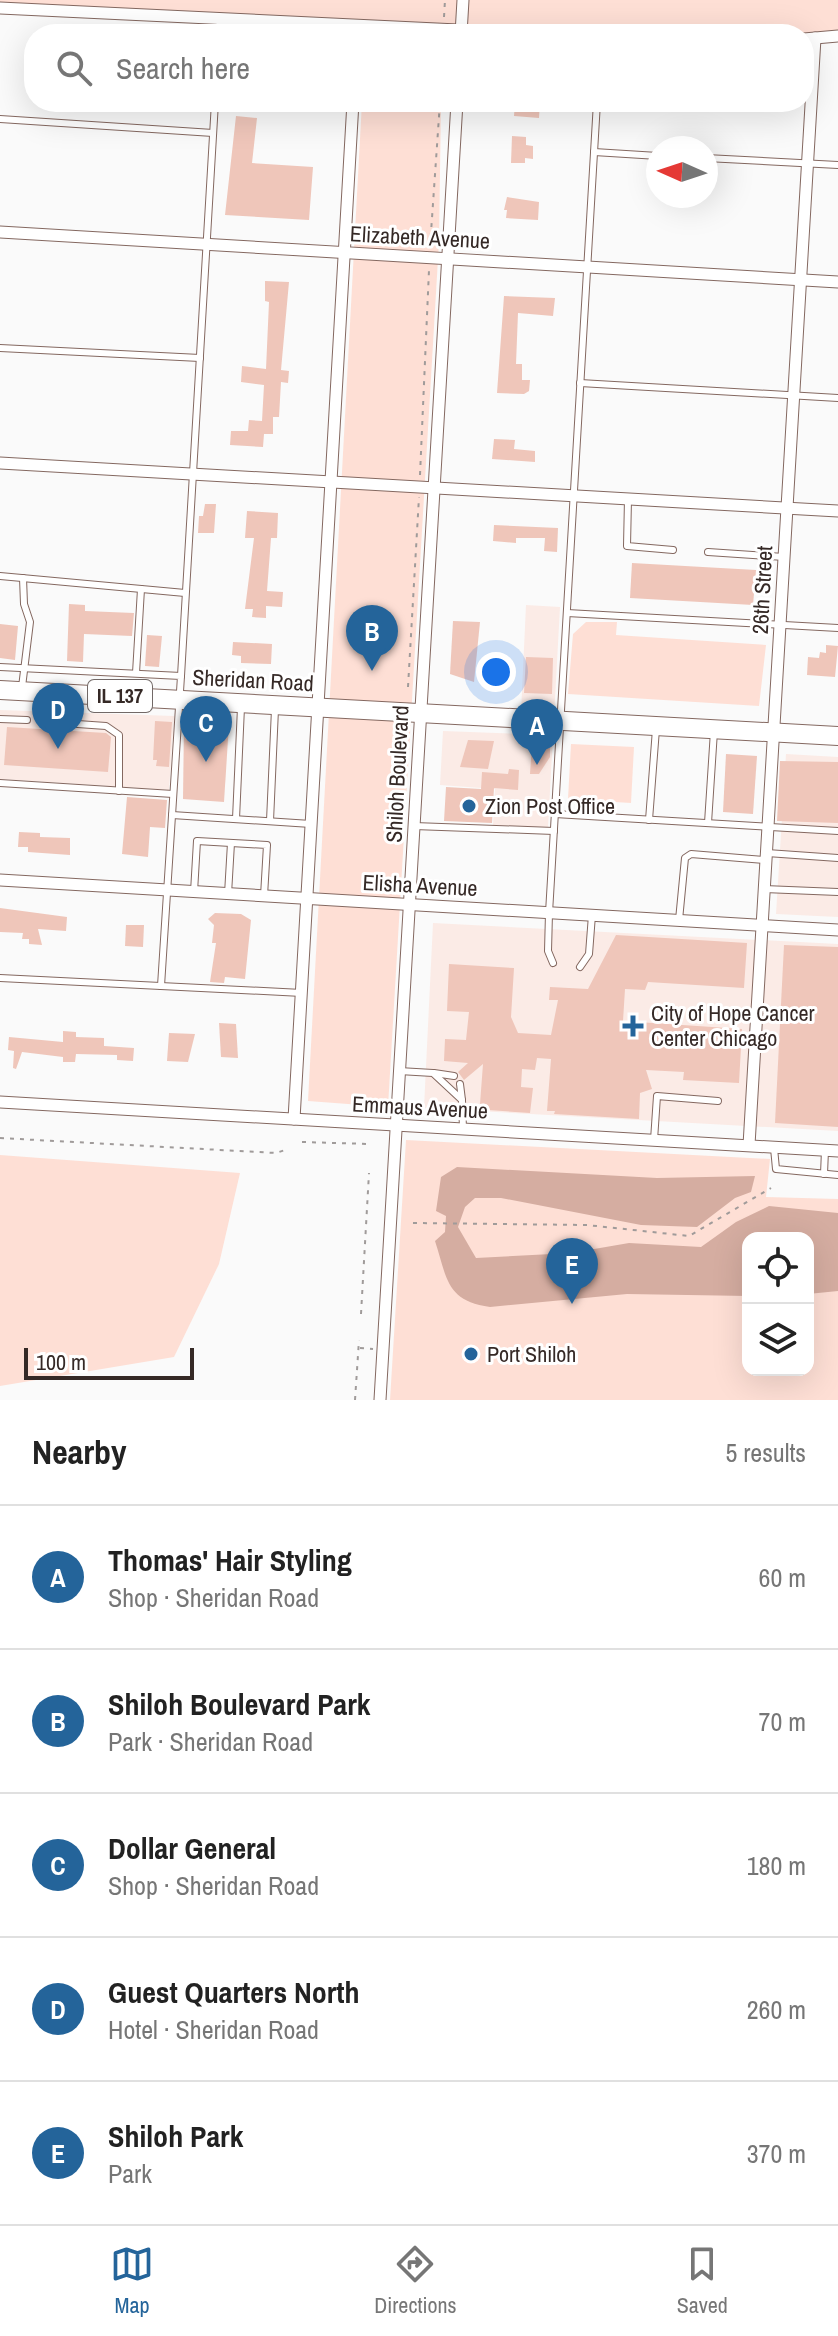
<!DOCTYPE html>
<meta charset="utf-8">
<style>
:root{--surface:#fff;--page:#f2f2f2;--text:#222;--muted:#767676;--line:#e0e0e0;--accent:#24649a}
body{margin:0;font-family:"Archivo Narrow",sans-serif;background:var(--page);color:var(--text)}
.controls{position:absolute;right:24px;bottom:24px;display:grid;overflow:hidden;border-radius:16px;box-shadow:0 8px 32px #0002}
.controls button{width:72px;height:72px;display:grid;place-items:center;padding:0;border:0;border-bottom:2px solid var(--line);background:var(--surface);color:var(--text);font:40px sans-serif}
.compass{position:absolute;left:646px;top:136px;width:72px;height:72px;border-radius:50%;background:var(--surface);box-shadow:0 8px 32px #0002;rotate:273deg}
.scale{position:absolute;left:24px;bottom:20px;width:170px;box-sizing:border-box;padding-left:8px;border:4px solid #352926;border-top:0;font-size:22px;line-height:28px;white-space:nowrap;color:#352926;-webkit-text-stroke:6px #fff;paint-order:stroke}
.you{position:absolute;left:496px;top:672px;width:28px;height:28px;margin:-20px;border:6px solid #fff;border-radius:50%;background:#1a73e8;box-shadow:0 0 0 12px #1a73e833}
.badge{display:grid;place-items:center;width:52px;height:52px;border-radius:50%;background:var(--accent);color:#fff;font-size:26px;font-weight:700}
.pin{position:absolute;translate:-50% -66px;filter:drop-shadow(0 2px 4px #0008)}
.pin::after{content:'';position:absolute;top:42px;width:28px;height:24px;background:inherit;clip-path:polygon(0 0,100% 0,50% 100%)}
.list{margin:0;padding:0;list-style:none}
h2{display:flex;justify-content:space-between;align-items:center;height:104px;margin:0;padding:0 32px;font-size:34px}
h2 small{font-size:26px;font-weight:400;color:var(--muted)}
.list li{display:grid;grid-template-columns:52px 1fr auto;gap:24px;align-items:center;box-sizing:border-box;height:144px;padding:0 32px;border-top:2px solid var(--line)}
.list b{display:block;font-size:30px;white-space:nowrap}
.list p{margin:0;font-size:26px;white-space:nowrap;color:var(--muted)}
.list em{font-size:26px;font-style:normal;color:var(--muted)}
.icon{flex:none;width:44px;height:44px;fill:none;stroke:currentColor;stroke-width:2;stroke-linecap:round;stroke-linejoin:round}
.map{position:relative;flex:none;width:838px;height:1400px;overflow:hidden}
.search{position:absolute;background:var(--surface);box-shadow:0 8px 32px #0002;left:24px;right:24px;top:24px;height:88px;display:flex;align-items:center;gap:20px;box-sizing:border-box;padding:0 28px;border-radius:32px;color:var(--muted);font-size:30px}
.sheet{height:824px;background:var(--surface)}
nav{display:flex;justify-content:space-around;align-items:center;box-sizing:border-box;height:112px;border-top:2px solid var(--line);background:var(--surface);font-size:22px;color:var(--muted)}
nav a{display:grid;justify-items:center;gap:4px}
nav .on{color:var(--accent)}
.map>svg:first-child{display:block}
.built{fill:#fbebe6}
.green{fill:#fedfd5;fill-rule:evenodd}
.water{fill:#d5ada1}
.building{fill:#efc6ba}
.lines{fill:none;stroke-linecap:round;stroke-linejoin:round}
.service-casing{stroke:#846860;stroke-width:8}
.minor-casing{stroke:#846860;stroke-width:13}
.primary-casing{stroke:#846860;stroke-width:20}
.path{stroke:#a09b9a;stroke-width:2;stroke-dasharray:4 6;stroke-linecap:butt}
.service{stroke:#fff;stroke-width:6}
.minor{stroke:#fff;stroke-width:11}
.primary{stroke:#fff;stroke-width:18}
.poi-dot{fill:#24649a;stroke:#fff;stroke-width:3}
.labels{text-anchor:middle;stroke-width:6;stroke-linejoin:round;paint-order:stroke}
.shield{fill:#fff;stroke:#726967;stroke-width:2}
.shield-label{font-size:20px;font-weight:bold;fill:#352926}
.street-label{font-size:22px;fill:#352926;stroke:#fff}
.poi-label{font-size:22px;fill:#352926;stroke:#fff;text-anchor:start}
</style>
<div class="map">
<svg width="838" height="1400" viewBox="0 0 838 1400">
<rect width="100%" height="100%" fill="#fafafa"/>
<g class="built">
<polygon points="526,605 560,607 548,828 493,825 495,789 440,785 443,731 520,734"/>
<polygon points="0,710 174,716 169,790 0,779"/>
<polygon points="786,754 838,757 838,917 776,914"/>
<polygon points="433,923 838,944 838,1131 424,1108"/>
</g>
<g class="green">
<polygon points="0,0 838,0 838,36 542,34 0,8"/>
<polygon points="362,102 441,102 439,242 388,1107 308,1101"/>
<polygon points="586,622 617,622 616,635 766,645 759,706 568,694 573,634"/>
<polygon points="571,744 634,747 631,803 568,799"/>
<path d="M406 1140 770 1159 766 1197 838 1199V1400H390ZM748 1238H808V1370H748Z"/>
<polygon points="0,1155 240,1173 219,1264 174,1357 0,1386"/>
</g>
<path class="water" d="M457 1167 657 1178 755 1176 751 1192 735 1198 697 1227 641 1225 501 1198H475L465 1207 458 1227 476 1258 571 1253 629 1243 701 1247 736 1222 769 1206 838 1213V1291L808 1294V1238H748V1296L627 1294 490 1307C446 1301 447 1278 435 1241L445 1232 446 1216 436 1211 441 1177Z"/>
<g class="building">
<polygon points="515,102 540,102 539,118 514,116"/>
<polygon points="236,116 257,118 252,163 313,167 309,220 225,215"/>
<polygon points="512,136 526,137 526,145 533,146 533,159 525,158 525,163 511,163"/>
<polygon points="507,197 539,202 538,220 506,218 507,210 504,210"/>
<polygon points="265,281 289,282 281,370 289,371 288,383 281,382 279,417 273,417 273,434 264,434 263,447 230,445 231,431 248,431 249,420 262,421 264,385 241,382 242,366 266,369 269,302 265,301"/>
<polygon points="504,296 555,298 553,316 518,313 516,364 522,364 522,380 530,380 529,391 524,394 497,393"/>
<polygon points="494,439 515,440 514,449 535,451 535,462 492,459"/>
<polygon points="205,504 216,504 214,533 198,533 199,516 203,516"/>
<polygon points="247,511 278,513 277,538 271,538 267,591 283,592 282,607 266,606 266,618 252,617 253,609 245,609 254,538 245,538"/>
<polygon points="494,525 558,528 557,552 544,551 545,538 516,538 516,543 493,541"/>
<polygon points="632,563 756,570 753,605 630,598"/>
<polygon points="69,604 85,605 85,611 134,613 132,636 84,634 83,662 67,661"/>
<polygon points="453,621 480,622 474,682 450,674"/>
<polygon points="0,624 18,626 15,660 0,658"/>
<polygon points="147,635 162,636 159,667 145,666"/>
<polygon points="233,642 272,644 271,664 241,663 241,656 232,655"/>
<polygon points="826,645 838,646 835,677 807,675 808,657 819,658 820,652 826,653"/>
<polygon points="526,657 553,658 552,694 524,693"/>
<polygon points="155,721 172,722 169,767 156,766 157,760 153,760"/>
<polygon points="188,721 229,724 224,802 183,799 184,723"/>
<polygon points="7,727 106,733 111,737 108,772 4,765"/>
<polygon points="468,740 494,741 488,769 460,767"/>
<polygon points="532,744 550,744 550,757 539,774 530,774"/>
<polygon points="726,754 757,756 753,814 723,812"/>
<polygon points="780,761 838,762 838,823 777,821"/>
<polygon points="509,769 519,770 518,790 494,788 492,823 444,821 446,787 481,789 482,772 508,774"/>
<polygon points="127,797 167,800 165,828 150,827 148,857 122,854"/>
<polygon points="19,832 40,833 40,837 70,838 70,855 28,852 28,847 18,847"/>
<polygon points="0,908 67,917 66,931 38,929 42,945 29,944 29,939 22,939 23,933 0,932"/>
<polygon points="215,913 241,914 251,920 245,979 225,977 224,983 210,982 216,943 212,943 214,925 208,919"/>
<polygon points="126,925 144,925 143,947 125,946"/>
<polygon points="616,935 747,943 744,988 648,982 645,990 625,989 623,1021 742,1029 739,1083 683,1080 684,1072 646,1070 652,1089 640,1093 639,1119 554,1114 555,1111 547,1111 551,1059 537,1058 535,1070 522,1069 521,1087 533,1088 530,1113 488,1110 488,1105 480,1104 483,1064 464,1080 458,1072 468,1063 444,1061 445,1039 466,1040 469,1012 447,1011 449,964 514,968 511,1017 518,1033 551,1035 558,1000 549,1000 550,987 588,989"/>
<polygon points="784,945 838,947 838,1127 775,1123"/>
<polygon points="219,1023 236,1024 238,1058 221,1057"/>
<polygon points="63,1031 76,1032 76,1037 104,1038 104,1046 134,1048 133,1061 117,1060 117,1055 76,1054 75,1062 63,1062 63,1057 22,1052 16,1069 13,1068 14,1051 8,1050 9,1037 63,1042"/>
<polygon points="169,1033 195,1034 188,1062 167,1061"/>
</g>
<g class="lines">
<defs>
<g id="service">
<polyline points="219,34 220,18"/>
<polyline points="0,119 213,133"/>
<polyline points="594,152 658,156"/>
<polyline points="706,158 838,165"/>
<polyline points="0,348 200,358"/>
<polyline points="580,383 838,398"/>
<polyline points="628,499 627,546 673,550"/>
<polyline points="708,552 784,557"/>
<polyline points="0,576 185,593"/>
<polyline points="567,613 838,628"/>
<polyline points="0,667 181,676 161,986"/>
<polyline points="136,673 141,589"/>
<polyline points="181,676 215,102"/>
<polyline points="22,687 30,622 24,604 23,578"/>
<polyline points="0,719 27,720"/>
<polyline points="49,722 106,726 119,735 119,791"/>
<polyline points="0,783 173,794"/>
<polyline points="555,814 838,831"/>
<polyline points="172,815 311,824"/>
<polyline points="236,819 241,707"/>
<polyline points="649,820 656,729"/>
<polyline points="270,821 275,709"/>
<polyline points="708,823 714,731"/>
<polyline points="414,826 554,831"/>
<polyline points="767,853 838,858"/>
<polyline points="764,889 838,892"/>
<polyline points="194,892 197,841 267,845 264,896"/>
<polyline points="228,894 231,843"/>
<polyline points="679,920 685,858 691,854 765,860"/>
<polyline points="553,963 548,951 549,913 597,102"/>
<polyline points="580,967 589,954 592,915"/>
<polyline points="0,978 302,993"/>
<polyline points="399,1071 433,1073 462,1100 463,1129"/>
<polyline points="434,1073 454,1076"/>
<polyline points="460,1084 462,1100"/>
<polyline points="654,1140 657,1096 718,1101"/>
<polyline points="774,1148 776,1169 838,1175"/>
<polyline points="824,1174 825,1150"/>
</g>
<g id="minor">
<polyline points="0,8 542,34"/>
<polyline points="461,34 463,0"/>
<polyline points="804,39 838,36"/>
<polyline points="0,232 838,282"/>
<polyline points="0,463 838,511"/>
<polyline points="0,880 838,930"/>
<polyline points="0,1102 838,1151"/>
<polyline points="294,1119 353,102"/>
<polyline points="749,1145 815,38"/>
<polyline points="380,1400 457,102"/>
</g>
<polyline id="primary" points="0,690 838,736"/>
</defs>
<use href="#service" class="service-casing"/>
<use href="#minor" class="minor-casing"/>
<use href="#primary" class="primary-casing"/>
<g class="path">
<polyline points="444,17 445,0"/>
<polyline points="430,247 440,102"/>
<polyline points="420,475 429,270"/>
<polyline points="408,687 419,497"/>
<polyline points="0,1138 276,1153 285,1150"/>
<polyline points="302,1142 370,1144"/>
<polyline points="413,1223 587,1225 689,1236 771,1188"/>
<polyline points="361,1314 369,1173"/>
<polyline points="360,1348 373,1349"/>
<polyline points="355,1400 359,1340"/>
</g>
<use href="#service" class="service"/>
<use href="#minor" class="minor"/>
<use href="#primary" class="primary"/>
</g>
<g class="poi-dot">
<circle cx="469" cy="806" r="8"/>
<path d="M629 1014h8v8h8v8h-8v8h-8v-8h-8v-8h8z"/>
<circle cx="471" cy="1354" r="8"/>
</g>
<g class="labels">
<rect class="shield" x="88" y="680" width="64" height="32" rx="6"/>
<g class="shield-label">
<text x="120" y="703">IL 137</text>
</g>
<g class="street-label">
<text transform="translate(420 237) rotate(3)" y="8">Elizabeth Avenue</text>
<text transform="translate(762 590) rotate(-87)" y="8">26th Street</text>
<text transform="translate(253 680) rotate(3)" y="8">Sheridan Road</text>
<text transform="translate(397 774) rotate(-87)" y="8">Shiloh Boulevard</text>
<text transform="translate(420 885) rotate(3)" y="8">Elisha Avenue</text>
<text transform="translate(420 1107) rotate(3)" y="8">Emmaus Avenue</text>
</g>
<g class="poi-label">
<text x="485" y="814">Zion Post Office</text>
<text x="651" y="1021">City of Hope Cancer<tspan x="651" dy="25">Center Chicago</tspan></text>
<text x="487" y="1362">Port Shiloh</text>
</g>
</g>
</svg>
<div class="controls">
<button><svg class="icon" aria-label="locate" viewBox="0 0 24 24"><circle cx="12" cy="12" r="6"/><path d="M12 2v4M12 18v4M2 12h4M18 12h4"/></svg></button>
<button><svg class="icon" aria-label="layers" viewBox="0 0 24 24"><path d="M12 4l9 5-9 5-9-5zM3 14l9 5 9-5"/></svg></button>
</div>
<svg class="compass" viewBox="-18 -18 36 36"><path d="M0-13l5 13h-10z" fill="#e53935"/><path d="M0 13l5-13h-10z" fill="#767676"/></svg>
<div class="scale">100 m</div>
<div class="you"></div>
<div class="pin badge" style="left:537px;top:765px">A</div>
<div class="pin badge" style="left:372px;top:671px">B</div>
<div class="pin badge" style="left:206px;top:762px">C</div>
<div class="pin badge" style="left:58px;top:749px">D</div>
<div class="pin badge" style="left:572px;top:1304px">E</div>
<div class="search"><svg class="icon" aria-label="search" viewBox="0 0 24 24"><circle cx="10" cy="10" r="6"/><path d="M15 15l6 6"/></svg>Search here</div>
</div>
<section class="sheet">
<h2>Nearby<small>5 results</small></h2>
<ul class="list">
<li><span class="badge">A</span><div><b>Thomas' Hair Styling</b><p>Shop · Sheridan Road</p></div><em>60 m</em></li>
<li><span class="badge">B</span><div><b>Shiloh Boulevard Park</b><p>Park · Sheridan Road</p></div><em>70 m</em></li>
<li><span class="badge">C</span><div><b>Dollar General</b><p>Shop · Sheridan Road</p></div><em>180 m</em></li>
<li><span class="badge">D</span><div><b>Guest Quarters North</b><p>Hotel · Sheridan Road</p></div><em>260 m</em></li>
<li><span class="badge">E</span><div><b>Shiloh Park</b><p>Park</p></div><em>370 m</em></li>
</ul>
</section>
<nav>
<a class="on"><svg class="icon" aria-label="map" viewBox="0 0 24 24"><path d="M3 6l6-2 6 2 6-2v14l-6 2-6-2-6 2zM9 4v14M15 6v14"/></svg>Map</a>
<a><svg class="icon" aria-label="directions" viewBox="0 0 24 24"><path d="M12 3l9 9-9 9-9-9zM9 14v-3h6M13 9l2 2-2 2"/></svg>Directions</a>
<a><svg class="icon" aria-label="saved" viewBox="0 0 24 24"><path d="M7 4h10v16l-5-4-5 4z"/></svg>Saved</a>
</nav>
